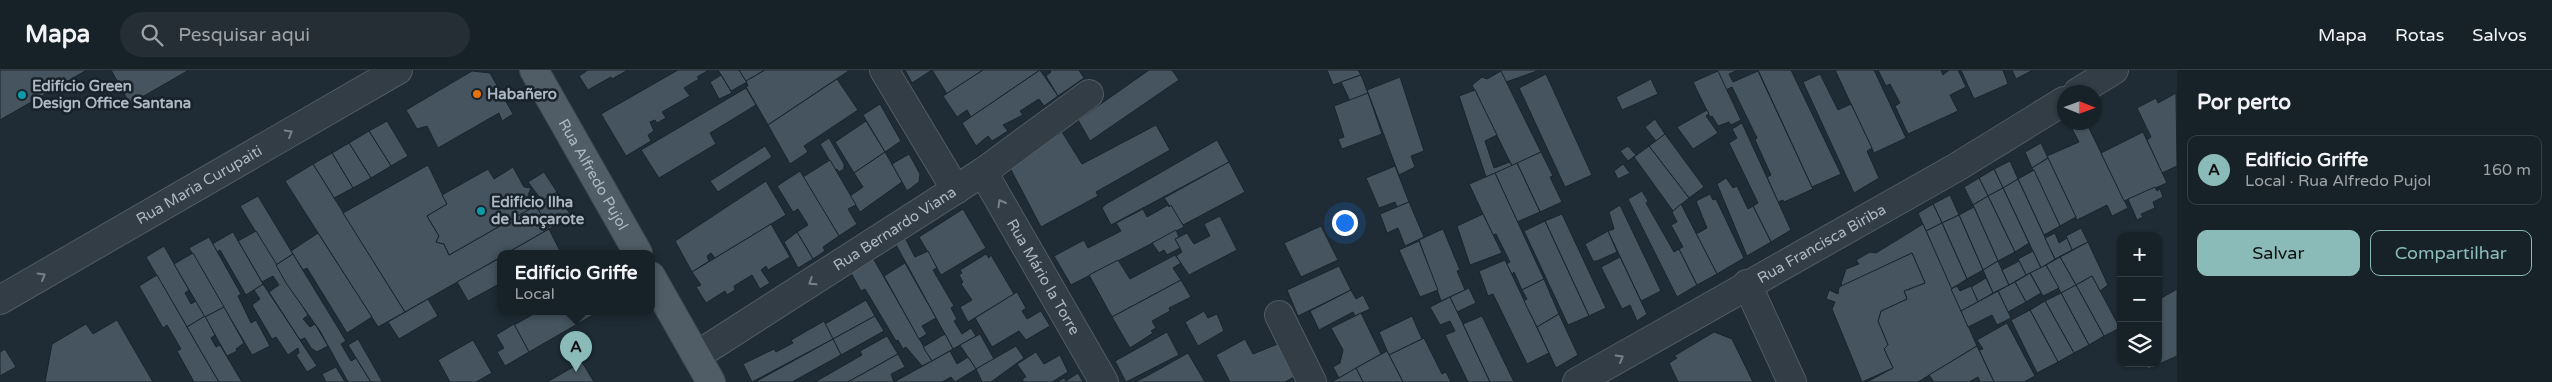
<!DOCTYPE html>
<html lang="pt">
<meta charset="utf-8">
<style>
:root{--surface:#172128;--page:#242e34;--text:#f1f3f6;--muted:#9ea3a8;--line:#363e45;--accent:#8bbbb9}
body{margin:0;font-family:"Varela Round",sans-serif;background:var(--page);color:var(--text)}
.controls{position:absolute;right:15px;bottom:15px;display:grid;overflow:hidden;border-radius:10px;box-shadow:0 1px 4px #0004}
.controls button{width:45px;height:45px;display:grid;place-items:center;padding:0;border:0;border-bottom:1px solid var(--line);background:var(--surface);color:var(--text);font:25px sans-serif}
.compass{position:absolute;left:2057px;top:15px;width:45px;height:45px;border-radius:50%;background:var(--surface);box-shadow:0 1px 4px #0004;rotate:91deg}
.you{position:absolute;left:1344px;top:152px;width:18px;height:18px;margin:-12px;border:4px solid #fff;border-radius:50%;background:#1a73e8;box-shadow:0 0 0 8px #1a73e833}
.badge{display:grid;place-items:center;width:32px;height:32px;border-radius:50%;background:var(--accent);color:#111;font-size:16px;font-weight:700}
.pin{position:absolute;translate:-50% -41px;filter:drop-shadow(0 1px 2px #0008)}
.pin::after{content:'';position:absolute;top:26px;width:18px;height:15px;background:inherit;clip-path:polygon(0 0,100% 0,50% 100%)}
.popup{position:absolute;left:497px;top:180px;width:158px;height:65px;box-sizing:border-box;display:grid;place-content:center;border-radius:10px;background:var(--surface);filter:drop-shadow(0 1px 4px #0005);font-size:16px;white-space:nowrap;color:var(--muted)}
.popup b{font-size:19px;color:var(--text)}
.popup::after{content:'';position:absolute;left:50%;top:100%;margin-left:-10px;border:10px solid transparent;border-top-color:var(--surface)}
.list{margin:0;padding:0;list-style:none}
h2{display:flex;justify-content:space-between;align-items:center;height:65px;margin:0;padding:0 20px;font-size:21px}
h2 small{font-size:16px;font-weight:400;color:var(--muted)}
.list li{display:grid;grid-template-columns:32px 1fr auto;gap:15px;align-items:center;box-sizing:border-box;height:70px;margin:0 10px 10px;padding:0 10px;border:1px solid var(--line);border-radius:10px}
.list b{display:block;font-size:19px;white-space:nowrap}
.list p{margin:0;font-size:16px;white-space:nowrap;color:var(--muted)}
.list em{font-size:16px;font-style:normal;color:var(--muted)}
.actions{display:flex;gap:10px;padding:15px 20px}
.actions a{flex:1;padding:11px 0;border:1px solid var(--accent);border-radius:10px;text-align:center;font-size:18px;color:var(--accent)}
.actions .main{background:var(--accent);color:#111}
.icon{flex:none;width:28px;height:28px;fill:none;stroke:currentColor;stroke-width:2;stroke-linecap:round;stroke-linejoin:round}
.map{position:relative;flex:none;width:2177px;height:312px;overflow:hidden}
header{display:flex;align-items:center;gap:30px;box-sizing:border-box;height:70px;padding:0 25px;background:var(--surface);border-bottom:1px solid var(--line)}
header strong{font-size:24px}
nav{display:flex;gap:28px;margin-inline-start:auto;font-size:18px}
.search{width:350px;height:45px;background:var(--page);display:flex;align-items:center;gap:12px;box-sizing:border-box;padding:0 18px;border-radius:28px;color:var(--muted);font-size:19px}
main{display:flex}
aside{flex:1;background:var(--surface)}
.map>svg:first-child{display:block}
.building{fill:#45545f;stroke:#1a242c}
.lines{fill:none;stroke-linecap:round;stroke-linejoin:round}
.minor-casing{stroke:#505b64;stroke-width:30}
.major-casing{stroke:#3c464f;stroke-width:30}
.minor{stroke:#323d46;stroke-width:28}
.major{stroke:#505d66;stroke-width:28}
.oneway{stroke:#75818b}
.food-dot{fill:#e8710a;stroke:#18222a;stroke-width:2}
.culture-dot{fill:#0f9aa8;stroke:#18222a;stroke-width:2}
.labels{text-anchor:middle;stroke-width:5;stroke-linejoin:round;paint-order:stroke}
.poi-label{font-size:15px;font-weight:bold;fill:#acb8c3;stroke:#18222a;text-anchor:start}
.street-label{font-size:15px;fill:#acb8c3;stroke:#18222a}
</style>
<header>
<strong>Mapa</strong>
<div class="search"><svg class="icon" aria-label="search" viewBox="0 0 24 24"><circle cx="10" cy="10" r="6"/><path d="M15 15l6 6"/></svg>Pesquisar aqui</div>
<nav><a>Mapa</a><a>Rotas</a><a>Salvos</a></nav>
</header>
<main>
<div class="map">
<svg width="2177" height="312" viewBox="0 0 2177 312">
<rect width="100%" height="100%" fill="#1f2c35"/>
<g class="building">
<polygon points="0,0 87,0 0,50"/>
<polygon points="111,0 189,0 130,34"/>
<polygon points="588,0 628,0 612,9 611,7 588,20 579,6"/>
<polygon points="678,0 709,0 697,7 699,9 684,18 690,26 662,42 666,48 657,53 655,50 650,52 654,61 648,65 651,71 626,86 601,44"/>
<polygon points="718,0 739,0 747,12 731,21"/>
<polygon points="739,0 765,0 746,11"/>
<polygon points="765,0 850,0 768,55 746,17 748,16 746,11"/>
<polygon points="905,0 932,0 912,13"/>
<polygon points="932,0 983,0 947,24"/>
<polygon points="983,0 1040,0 971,47 967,40 957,47 943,26"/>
<polygon points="1040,0 1058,26 1044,36 1039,29 1020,41 1023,45 1003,55 1008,61 992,71 988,66 976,76 962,53"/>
<polygon points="1050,0 1079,0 1084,8 1058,26 1046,6 1051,2"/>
<polygon points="1149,0 1172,0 1179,10 1090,71 1078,50"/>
<polygon points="1327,0 1358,0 1361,5 1333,15"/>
<polygon points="1500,0 1540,0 1506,12"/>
<polygon points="1717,0 1738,0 1729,4 1733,12 1758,1 1813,119 1784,132 1783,130 1778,132 1767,107 1771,105 1755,70 1757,68 1732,17 1726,20"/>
<polygon points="1791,0 1841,104 1812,117 1758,0"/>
<polygon points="1835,0 1874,0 1906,68 1874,83"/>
<polygon points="1878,0 1941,0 1943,5 1949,0 1958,0 1966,17 1950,25 1958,41 1908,64 1895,36 1900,33 1890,14 1886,16"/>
<polygon points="1961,0 2003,0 2008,14 1974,29"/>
<polygon points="2012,0 2033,0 2016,9"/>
<polygon points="472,1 490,3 513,44 502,51 499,43 438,78 427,56 417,59 406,40"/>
<polygon points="1501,1 1541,82 1512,96 1472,15 1482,7 1487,9"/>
<polygon points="1718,1 1741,50 1731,55 1729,52 1718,56 1712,46 1710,47 1693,12"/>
<polygon points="1546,4 1592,105 1565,117 1519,18"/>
<polygon points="1820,4 1838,40 1851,34 1872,78 1867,81 1879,108 1854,123 1803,12"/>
<polygon points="721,5 732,23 719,29 710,12"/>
<polygon points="1361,5 1368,23 1350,31 1341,12"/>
<polygon points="1400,7 1424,81 1411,86 1415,97 1399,105 1367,20"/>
<polygon points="837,9 858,40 804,76 808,82 790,94 768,55"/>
<polygon points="1651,9 1658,24 1622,40 1616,27"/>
<polygon points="746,18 756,35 710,63 716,74 659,108 641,80"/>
<polygon points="1475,20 1497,65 1485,71 1494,98 1510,92 1512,96 1486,107 1459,26"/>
<polygon points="1368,23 1382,64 1342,79 1338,69 1344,67 1334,36"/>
<polygon points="2176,23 2177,96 2162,103 2147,70 2151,67 2137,38 2156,28 2158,33"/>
<polygon points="880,34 901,71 885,82 863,45"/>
<polygon points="1707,40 1709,44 1706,46 1718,63 1693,79 1677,57"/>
<polygon points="1655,49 1665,64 1656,71 1645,57"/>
<polygon points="387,51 408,86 391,96 369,61"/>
<polygon points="866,51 885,82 854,103 835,72"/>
<polygon points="2074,52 2086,52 2128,138 2112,146 2107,135 2077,150 2047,86 2079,72 2070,55"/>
<polygon points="1742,53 1791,160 1771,172 1753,136 1758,133 1729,73 1737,68 1732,59"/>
<polygon points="1156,55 1170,80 1096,122 1098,126 1041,157 1010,98 1062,62 1082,94"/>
<polygon points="369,61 391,96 371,108 349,73"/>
<polygon points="2143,62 2167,113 2124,131 2101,83"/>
<polygon points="1665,64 1704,117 1689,128 1649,76"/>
<polygon points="829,68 844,94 844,99 839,102 837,99 835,100 820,74"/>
<polygon points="1217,70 1229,92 1111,155 1102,138 1106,134"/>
<polygon points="349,73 371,108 353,118 332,83"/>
<polygon points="2041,73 2048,88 2032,98 2025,82"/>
<polygon points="765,76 772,87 718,122 710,111"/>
<polygon points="1628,76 1636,85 1628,91 1620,81"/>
<polygon points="1649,76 1689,128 1673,141 1634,87"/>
<polygon points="885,82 902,112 860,142 850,126 863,117 854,103"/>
<polygon points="1541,82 1553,106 1550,107 1562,132 1540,142 1517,93"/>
<polygon points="332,83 353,118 334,128 313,94"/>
<polygon points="909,84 920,104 919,112 907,121 892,94"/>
<polygon points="2048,88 2076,147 2060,156 2032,98"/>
<polygon points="830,90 856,135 848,139 857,154 839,166 803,107"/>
<polygon points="2010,91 2018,109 2003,118 1994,99"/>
<polygon points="1229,92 1245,122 1183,155 1164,128"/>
<polygon points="1517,93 1540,142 1517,152 1495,103"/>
<polygon points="313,94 405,242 378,257 285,111"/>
<polygon points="1623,94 1630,103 1618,109 1614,101"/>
<polygon points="428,95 447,134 427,146 439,166 436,172 444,174 449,185 535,136 533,133 540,128 528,112 544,102 557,122 536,135 549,159 507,183 501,183 501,187 405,242 343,143"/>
<polygon points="1395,96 1409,132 1397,137 1395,132 1379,138 1366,108"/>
<polygon points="513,97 524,117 531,118 528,125 535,136 449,185 444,174 436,172 439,166 427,146 447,134 442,125 488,99 494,109"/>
<polygon points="1994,99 2003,118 1988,126 1979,108"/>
<polygon points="2034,100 2060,156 2044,165 2018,109"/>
<polygon points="800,101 839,166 823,177 825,181 813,189 797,162 808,155 798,139 793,142 777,116"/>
<polygon points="1495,103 1544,209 1522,220 1514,202 1512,204 1506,194 1510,192 1496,164 1493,165 1469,114"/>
<polygon points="1726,108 1733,118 1737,116 1748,139 1753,136 1771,172 1747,186 1717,114"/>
<polygon points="1979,108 1988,126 1973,135 1964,117"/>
<polygon points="2018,109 2055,189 2041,198 2003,118"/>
<polygon points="766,111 786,145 715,188 711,183 707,186 709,191 692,202 675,171"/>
<polygon points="2155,117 2157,121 2160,119 2163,127 2153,132 2155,138 2141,144 2143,147 2137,150 2128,129"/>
<polygon points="2003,118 2029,173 2015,182 1988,126"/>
<polygon points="1642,121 1648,131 1646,133 1674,182 1679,179 1697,215 1677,227 1628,129"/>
<polygon points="557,122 571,146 549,159 536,135"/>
<polygon points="1710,124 1713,130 1716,129 1744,188 1717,204 1696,164 1707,158 1696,131"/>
<polygon points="1950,125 1959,145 1942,153 1933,134"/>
<polygon points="258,126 293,184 276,195 240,136"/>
<polygon points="1988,126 2015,182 1998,191 1973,135"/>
<polygon points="1409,132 1424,167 1405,176 1398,158 1387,163 1380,144"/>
<polygon points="1681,134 1717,204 1697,215 1679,179 1683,177 1671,155 1677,152 1672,142"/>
<polygon points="1933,134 1942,153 1926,161 1918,143"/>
<polygon points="1168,135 1169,137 1171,135 1184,157 1071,215 1054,186 1084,170 1088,178 1121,161 1116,153 1143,139 1147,147"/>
<polygon points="1620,135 1661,221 1641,231 1608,161 1614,159 1609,142"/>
<polygon points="1974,137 1998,191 1983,200 1959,145"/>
<polygon points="963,139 986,178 941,205 919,167"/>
<polygon points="1483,144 1502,183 1470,195 1457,156"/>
<polygon points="1562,144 1606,238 1589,246 1545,151"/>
<polygon points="1959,145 1983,200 1967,209 1942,153"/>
<polygon points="1220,146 1237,180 1189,205 1176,186 1182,182 1175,169 1187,163 1194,174 1210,166 1204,154"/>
<polygon points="1545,151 1589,246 1568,255 1524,161"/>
<polygon points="1942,153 1967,209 1951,219 1926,161"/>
<polygon points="771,154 790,187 768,200 766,196 761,200 770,213 760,219 752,205 734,216 735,220 727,225 725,221 706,233 696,217 701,215 692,202"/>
<polygon points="1923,154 1977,276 1918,312 1867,312 1893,298 1884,279 1888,275 1878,251 1881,241 1907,229 1904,221 1925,213 1912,183 1843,216 1841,214 1846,199 1859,194 1856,190 1870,182 1876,183"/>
<polygon points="1321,156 1338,190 1301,207 1284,173"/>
<polygon points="2081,158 2088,172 2072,180 2066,166"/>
<polygon points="549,159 561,183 507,183"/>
<polygon points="1443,159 1460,200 1457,201 1465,220 1441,231 1419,170"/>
<polygon points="1176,160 1179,167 1175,169 1180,178 1167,185 1164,180 1159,183 1152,173"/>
<polygon points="256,161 308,245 303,249 310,257 315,254 328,276 317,282 311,278 305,268 300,270 269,222 279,215 273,206 262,212 238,171"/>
<polygon points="1608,161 1617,182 1597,191 1593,191 1585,174"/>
<polygon points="233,162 263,214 246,225 220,180 217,182 212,174"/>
<polygon points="797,162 813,189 798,198 784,172"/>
<polygon points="318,163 372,247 347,263 307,198 303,200 291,181"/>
<polygon points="2055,163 2059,173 2067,168 2072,180 2055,189 2045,168"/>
<polygon points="904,166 915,187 928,181 937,198 933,200 954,236 951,238 957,249 954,251 962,264 971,258 976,266 953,279 895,173"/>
<polygon points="209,167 241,224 238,226 251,253 256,250 270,276 252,285 189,178"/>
<polygon points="1419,171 1438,220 1420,227 1399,180"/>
<polygon points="2088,172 2108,215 2100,221 2092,206 2076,215 2060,187"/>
<polygon points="164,176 189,220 185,223 191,234 196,231 205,246 187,257 146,187"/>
<polygon points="2033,181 2041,198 2026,205 2018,189"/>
<polygon points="193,183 224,237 205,247 174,194"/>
<polygon points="1912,183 1925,213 1904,221 1907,229 1881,241 1878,251 1888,275 1884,279 1893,298 1862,312 1832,239 1835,232 1826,229 1829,220 1838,224 1839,217"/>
<polygon points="293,184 346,271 341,274 351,291 356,288 371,312 348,312 320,261 286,213 276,195"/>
<polygon points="986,184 989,188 991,185 1014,224 968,252 960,237 972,230 961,214 963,212 959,205 962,203 960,200"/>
<polygon points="1175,185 1181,193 1173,198 1181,210 1112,247 1089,205 1118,190 1130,209"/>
<polygon points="1620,187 1647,244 1637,251 1630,235 1622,239 1601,197"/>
<polygon points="2060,187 2076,215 2061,223 2046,195"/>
<polygon points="873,188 932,291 922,296 906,277 903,279 898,270 896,271 865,219 861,221 851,203"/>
<polygon points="498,189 501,195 501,213 468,231 457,212"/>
<polygon points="1505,190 1549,283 1527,294 1493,224 1488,226 1479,201"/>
<polygon points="1998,191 2009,215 1993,223 1983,200"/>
<polygon points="2019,191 2026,205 2009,215 2002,200"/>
<polygon points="905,193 936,248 922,256 927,264 919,269 884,206"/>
<polygon points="2046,195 2059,218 2043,226 2030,203"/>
<polygon points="1339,196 1351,220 1298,246 1287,220"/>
<polygon points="2030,203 2041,223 2026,232 2015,212"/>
<polygon points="157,205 187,257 219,312 194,312 177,281 181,279 167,255 163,258 139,216"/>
<polygon points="2092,206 2120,258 2104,266 2076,215"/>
<polygon points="1986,208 1993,223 1978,232 1971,217"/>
<polygon points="1544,209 1559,244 1537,257 1524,231 1527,229 1522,220"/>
<polygon points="1181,210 1191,227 1169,238 1170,241 1152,251 1156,258 1151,261 1153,263 1130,278 1112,247"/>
<polygon points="2015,212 2026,232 2008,242 1998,221"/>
<polygon points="263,214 317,296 307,302 296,285 299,283 298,278 288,285 276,267 272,269 252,235 260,229 254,220"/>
<polygon points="2076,215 2104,266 2089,275 2061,223"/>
<polygon points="1957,216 1960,221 1971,216 1978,232 1961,241 1951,219"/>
<polygon points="1469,218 1476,233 1457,242 1450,227"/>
<polygon points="2177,219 2177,286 2148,299 2145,293 2158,293 2158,230"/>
<polygon points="1351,220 1356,229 1363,225 1370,239 1355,246 1353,242 1319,260 1310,241"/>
<polygon points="1998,221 2011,248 1997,255 1992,245 1968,257 1961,241"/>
<polygon points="1017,222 1026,238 1022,241 1027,249 1041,241 1050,256 1026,270 1019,261 992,277 975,248"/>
<polygon points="2061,223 2089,275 2074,283 2045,231"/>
<polygon points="1450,227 1463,254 1490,312 1468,312 1445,265 1455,261 1450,251 1440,255 1430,237"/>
<polygon points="428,229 438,246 399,269 388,252"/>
<polygon points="866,230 875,246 833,269 825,254"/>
<polygon points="2045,231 2074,283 2058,292 2030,240"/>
<polygon points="224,237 244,273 236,279 237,281 227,286 205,247"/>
<polygon points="2030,240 2058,292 2037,303 2011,250"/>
<polygon points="539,241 600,241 529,282 514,255"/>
<polygon points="1204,241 1208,248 1217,244 1224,261 1198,276 1185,252"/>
<polygon points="1361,243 1381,284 1339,308 1333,297 1340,293 1343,280 1331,258"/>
<polygon points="1559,244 1578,285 1556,298 1537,257"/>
<polygon points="205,246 215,265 211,268 216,277 220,275 242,312 219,312 202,283 187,257"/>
<polygon points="875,246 884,261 841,285 833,269"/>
<polygon points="1412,246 1422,269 1389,285 1379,262"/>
<polygon points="1482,246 1514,312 1490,312 1463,254"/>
<polygon points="117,250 153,312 45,312 52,274 86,254 93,264"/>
<polygon points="824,251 833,269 752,312 743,294 774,279 776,282 793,273 791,270"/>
<polygon points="2007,253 2035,306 2024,312 1994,312 1979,280 1983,279 1977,270"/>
<polygon points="514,254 529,282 505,296 497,282 504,278 496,265"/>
<polygon points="1167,262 1179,285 1126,312 1115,291"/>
<polygon points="1714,262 1732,269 1753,312 1678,312 1669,293 1677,288 1674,286"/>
<polygon points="945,264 953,279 932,291 923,277"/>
<polygon points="980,264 994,289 976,299 960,275"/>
<polygon points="887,266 898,284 848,312 815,312 862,285 860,281"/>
<polygon points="1424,268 1442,304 1446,302 1451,312 1403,312 1389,285"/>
<polygon points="358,269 382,311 380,312 371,312 348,275"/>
<polygon points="833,269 841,285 792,312 755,312"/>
<polygon points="1245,269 1253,284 1280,273 1296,306 1285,312 1230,312 1216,285"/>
<polygon points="473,270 492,303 476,312 450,312 438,290"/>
<polygon points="1016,276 1024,288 991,312 982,312 976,299"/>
<polygon points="1977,276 1994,312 1980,312 1978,307 1969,312 1934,312 1929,305"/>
<polygon points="5,279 16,297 0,306 0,282"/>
<polygon points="950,281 957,294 968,287 976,299 955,312 951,307 942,312 894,312"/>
<polygon points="1387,281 1403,312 1363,312 1356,298"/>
<polygon points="1036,282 1044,294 1060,285 1068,302 1052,312 1024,312 1022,309 1026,307 1017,294"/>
<polygon points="1188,283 1205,312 1135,312 1147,306"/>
<polygon points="898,284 905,297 891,304 894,312 848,312"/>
<polygon points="582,292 594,312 547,312"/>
<polygon points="336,297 345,312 326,312 322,304"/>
<polygon points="1356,298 1363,312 1331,312 1339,308"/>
<polygon points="1078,303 1083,312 1057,312 1064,308 1066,311"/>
</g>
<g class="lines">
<defs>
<g id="minor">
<polyline points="884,0 956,120"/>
<polyline points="2078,22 2114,0"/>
<path id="s1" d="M983 102 1104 312"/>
<polyline points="1747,214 1792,312"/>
<path id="s2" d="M0 230 398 0"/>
<polyline points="1279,245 1312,312"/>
<path id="s3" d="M696 286 983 102 1089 24"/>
<path id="s4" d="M1577 312 1957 97 2064 31"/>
</g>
<g id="major">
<path id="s5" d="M534 0 638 183"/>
<polyline points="651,206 711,312"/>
</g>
</defs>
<use href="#minor" class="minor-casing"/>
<use href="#major" class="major-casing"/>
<use href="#minor" class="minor"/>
<use href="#major" class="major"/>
</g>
<defs><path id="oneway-chevron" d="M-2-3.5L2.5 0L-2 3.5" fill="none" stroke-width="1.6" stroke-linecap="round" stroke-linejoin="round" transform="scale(1.25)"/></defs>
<g class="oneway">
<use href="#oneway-chevron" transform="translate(289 63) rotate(-30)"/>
<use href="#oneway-chevron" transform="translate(1001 133) rotate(-120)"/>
<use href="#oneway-chevron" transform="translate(42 206) rotate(-30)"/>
<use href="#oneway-chevron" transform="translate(812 212) rotate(147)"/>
<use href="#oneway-chevron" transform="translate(1620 288) rotate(-30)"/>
</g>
<circle class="food-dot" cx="477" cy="24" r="5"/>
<g class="culture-dot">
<circle cx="22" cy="25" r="5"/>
<circle cx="481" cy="141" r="5"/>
</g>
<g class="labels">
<g class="poi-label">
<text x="32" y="21">Edifício Green<tspan x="32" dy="17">Design Office Santana</tspan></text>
<text x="487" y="29">Habañero</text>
<text x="491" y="137">Edifício Ilha<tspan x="491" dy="17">de Lançarote</tspan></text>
</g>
<g class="street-label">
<text dy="5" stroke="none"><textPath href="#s5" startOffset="120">Rua Alfredo Pujol</textPath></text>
<text dy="5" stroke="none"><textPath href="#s2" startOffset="230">Rua Maria Curupaiti</textPath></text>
<text dy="5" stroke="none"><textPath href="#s3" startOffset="236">Rua Bernardo Viana</textPath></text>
<text dy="5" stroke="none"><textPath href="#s4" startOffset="281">Rua Francisca Biriba</textPath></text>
<text dy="5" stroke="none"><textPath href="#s1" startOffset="121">Rua Mário la Torre</textPath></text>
</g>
</g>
</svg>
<div class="controls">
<button>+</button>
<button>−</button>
<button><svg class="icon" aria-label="layers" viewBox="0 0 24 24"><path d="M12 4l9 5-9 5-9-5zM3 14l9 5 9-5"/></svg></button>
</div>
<svg class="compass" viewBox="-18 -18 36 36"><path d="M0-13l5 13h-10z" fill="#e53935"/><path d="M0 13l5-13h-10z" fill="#9ea3a8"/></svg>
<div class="you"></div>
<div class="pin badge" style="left:576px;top:302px">A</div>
<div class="popup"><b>Edifício Griffe</b>Local</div>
</div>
<aside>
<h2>Por perto<small></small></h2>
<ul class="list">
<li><span class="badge">A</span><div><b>Edifício Griffe</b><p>Local · Rua Alfredo Pujol</p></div><em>160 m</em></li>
</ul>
<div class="actions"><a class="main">Salvar</a><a>Compartilhar</a></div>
</aside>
</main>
